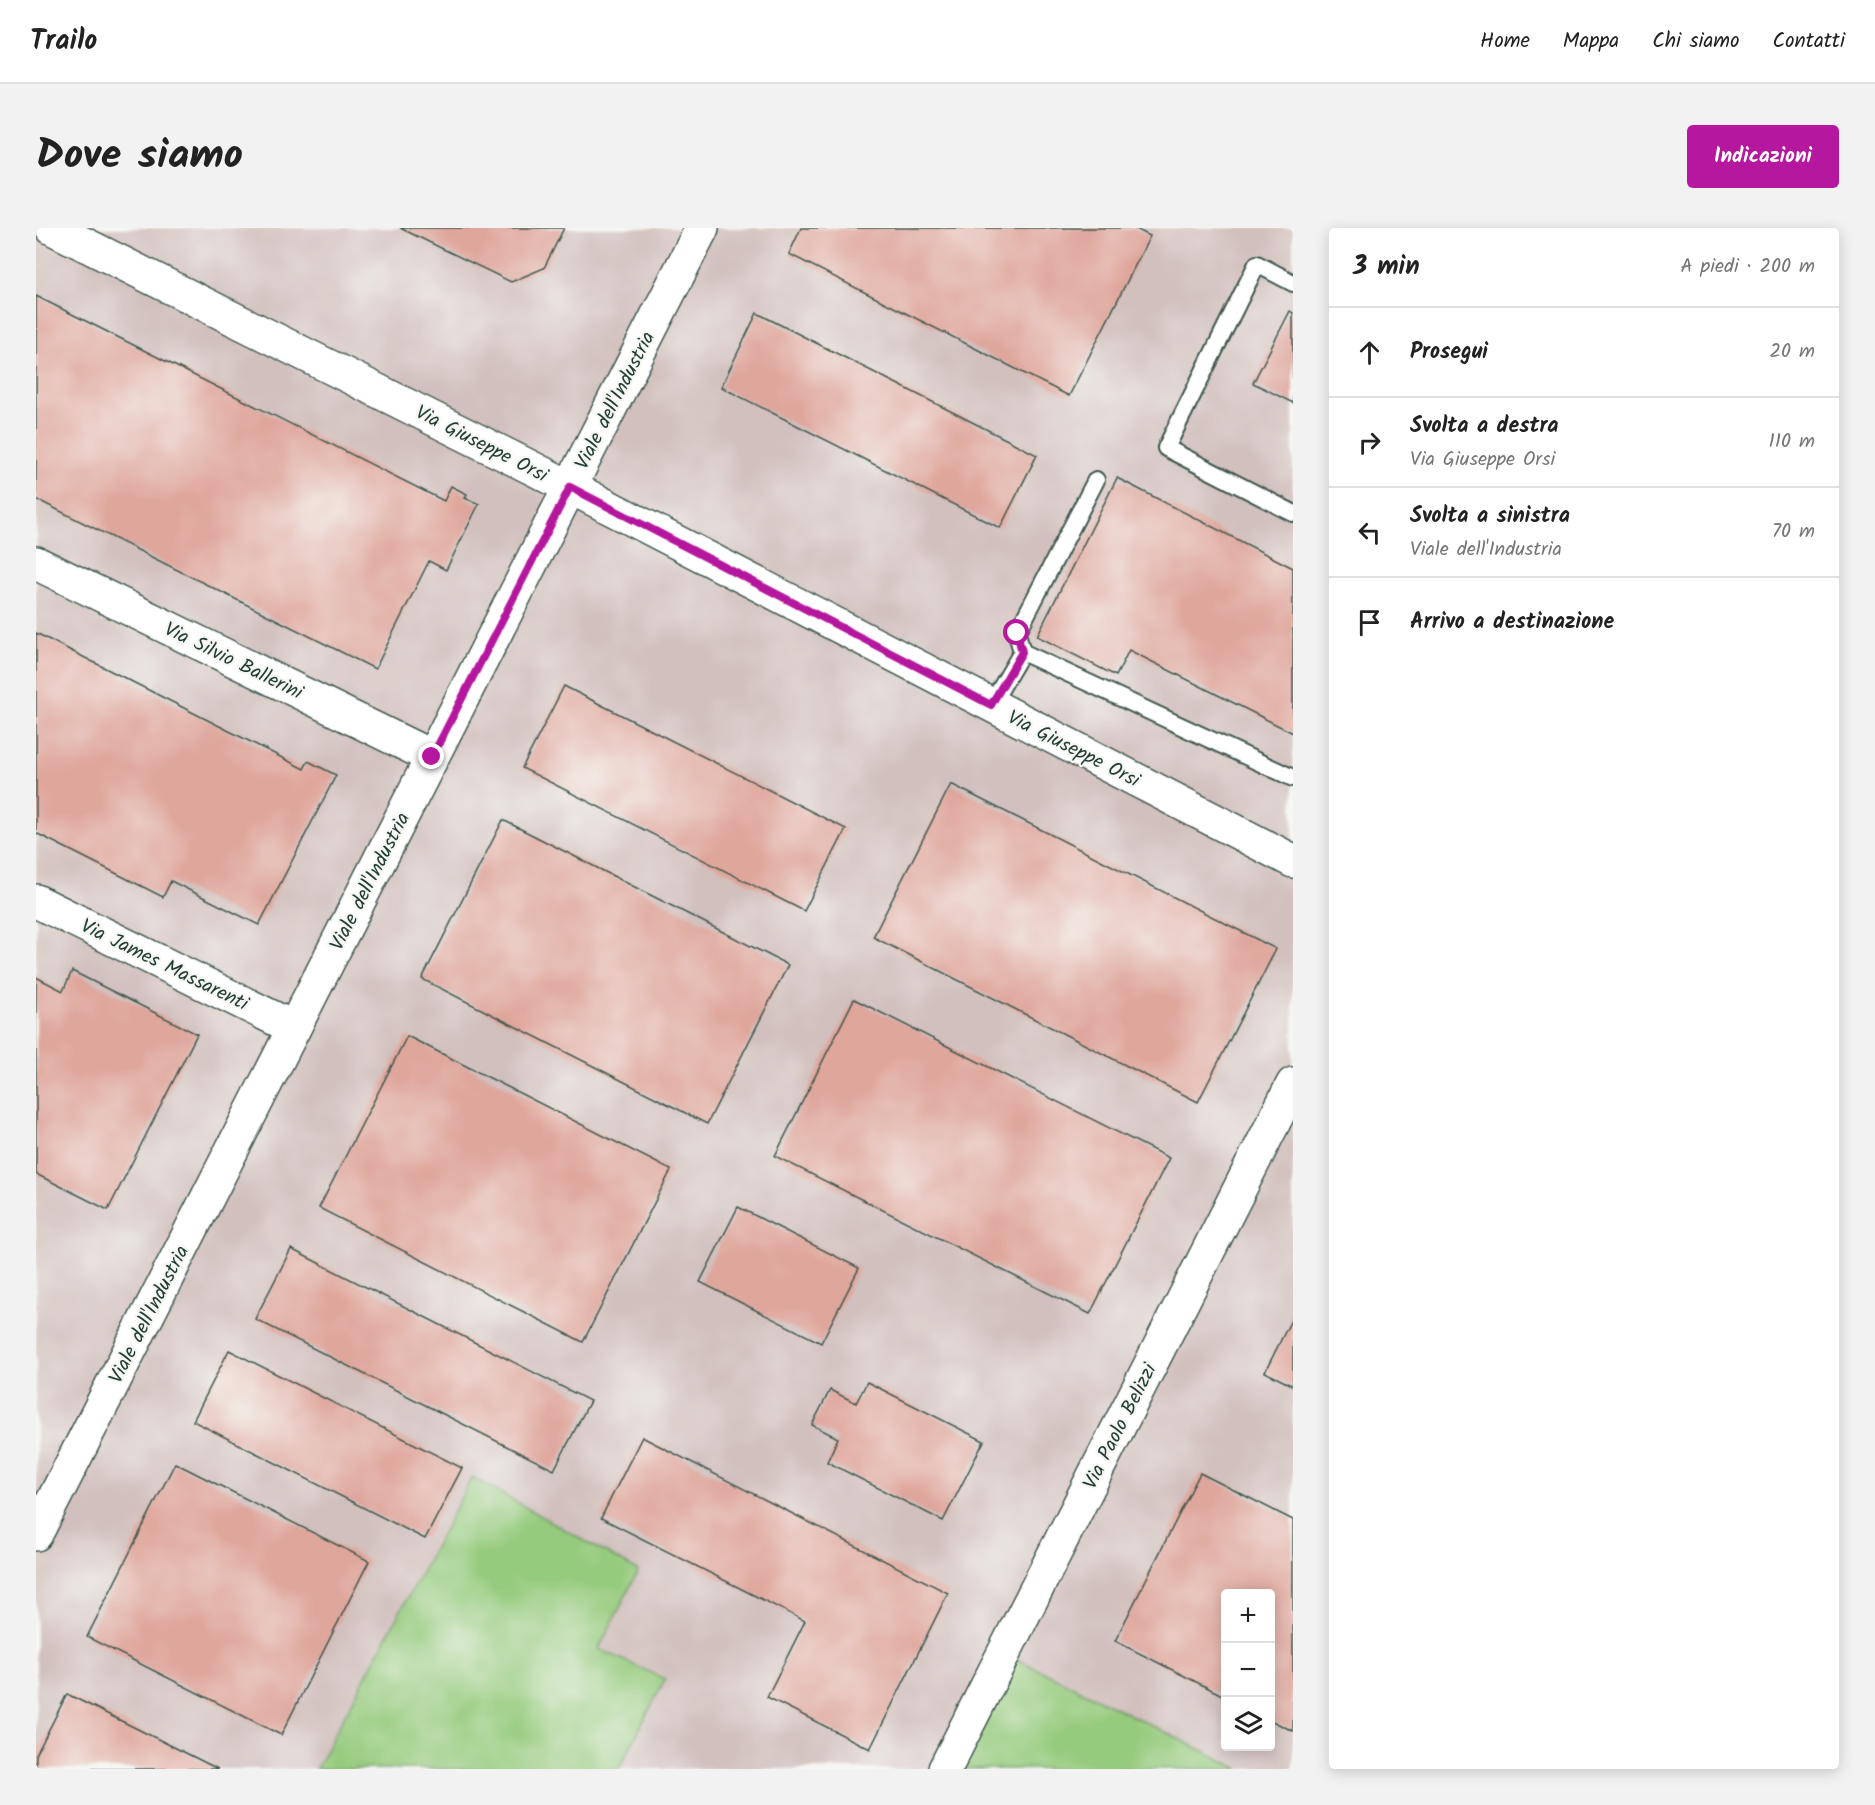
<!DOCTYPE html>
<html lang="it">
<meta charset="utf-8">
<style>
:root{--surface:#fff;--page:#f2f2f2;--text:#222;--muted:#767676;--line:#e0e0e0;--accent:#b5179e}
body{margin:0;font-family:Kalam,sans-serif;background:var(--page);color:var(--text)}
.controls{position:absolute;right:18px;bottom:18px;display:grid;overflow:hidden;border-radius:6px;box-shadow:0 3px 15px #0003}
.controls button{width:54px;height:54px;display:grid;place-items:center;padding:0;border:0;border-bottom:2px solid var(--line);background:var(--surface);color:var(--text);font:30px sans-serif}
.stop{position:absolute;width:18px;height:18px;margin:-14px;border:4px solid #b5179e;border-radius:50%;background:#fff}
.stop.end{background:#b5179e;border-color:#fff;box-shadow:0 2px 6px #0008}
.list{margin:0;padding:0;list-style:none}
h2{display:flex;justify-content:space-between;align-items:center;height:78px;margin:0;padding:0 24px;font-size:26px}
h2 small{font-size:20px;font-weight:400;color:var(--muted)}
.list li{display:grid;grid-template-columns:39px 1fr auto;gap:18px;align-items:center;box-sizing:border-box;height:90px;padding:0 24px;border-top:2px solid var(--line)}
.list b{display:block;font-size:22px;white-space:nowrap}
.list p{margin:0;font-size:20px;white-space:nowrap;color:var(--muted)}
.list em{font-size:20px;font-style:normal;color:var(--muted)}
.icon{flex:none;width:33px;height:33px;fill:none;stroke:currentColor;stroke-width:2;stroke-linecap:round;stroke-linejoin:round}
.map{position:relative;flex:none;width:1257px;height:1541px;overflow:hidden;border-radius:6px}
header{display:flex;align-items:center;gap:36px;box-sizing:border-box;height:84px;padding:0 30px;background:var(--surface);border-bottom:2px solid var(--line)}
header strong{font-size:28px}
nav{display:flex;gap:33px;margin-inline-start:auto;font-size:21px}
.intro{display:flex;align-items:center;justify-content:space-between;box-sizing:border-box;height:144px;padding:0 36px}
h1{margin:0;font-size:42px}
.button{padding:15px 27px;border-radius:6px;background:var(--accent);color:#fff;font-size:21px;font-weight:700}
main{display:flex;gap:36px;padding:0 36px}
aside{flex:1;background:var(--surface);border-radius:6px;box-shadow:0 3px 15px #0003}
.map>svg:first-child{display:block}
.industrial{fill:#d1c0bd;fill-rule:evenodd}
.green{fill:#95cb7d;stroke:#5a8458;stroke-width:1.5}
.building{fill:#dfa69b}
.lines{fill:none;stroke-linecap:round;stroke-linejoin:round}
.lane-casing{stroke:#3f574d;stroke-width:20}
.street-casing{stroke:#3f574d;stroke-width:36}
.lane{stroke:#fff;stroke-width:16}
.street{stroke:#fff;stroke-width:33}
.route{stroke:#b5179e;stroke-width:8}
.labels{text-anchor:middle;stroke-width:4.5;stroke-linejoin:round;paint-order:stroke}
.street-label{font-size:20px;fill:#1f3d34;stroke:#f6f6f2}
</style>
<header>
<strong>Trailo</strong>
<nav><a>Home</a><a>Mappa</a><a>Chi siamo</a><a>Contatti</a></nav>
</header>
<div class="intro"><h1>Dove siamo</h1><a class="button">Indicazioni</a></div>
<main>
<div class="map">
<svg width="1257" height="1541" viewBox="0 0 1257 1541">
<rect width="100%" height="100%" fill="#f6f6f2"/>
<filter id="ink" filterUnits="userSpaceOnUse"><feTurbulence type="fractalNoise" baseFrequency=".0167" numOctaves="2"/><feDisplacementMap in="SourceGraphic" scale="12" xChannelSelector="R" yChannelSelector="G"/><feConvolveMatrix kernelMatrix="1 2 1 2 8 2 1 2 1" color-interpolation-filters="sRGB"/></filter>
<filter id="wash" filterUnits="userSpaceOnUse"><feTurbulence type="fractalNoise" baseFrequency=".008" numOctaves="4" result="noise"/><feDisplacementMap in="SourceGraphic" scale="24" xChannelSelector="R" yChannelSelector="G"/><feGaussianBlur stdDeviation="1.35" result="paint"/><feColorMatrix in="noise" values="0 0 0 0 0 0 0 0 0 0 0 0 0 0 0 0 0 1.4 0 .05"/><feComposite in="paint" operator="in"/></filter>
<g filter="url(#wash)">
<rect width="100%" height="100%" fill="#f3ead8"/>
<path class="industrial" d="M0 0H1257V1541H0ZM1190 1366H1234V1518H1190Z"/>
<g class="green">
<polygon points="436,1249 602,1343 563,1421 629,1451 583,1541 280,1541"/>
<polygon points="969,1425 1204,1541 909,1541"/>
</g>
<g id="blocks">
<g class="building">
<polygon points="364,0 528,0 508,40 475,54"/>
<polygon points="765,0 1098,0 1114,8 1033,168 753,26"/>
<polygon points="0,68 408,273 415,258 431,266 429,270 443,276 410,342 393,333 339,441 0,271"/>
<polygon points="1254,83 1257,85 1257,175 1217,155"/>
<polygon points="721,85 1001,227 964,300 685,159"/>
<polygon points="1081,250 1257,340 1257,505 1093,422 1080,448 1001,408"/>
<polygon points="0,405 268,541 272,533 300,547 223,697 135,653 127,669 0,605"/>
<polygon points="528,458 810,601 768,683 486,540"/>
<polygon points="915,556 1240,721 1162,874 837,709"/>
<polygon points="467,592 752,737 671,896 386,751"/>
<polygon points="36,743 161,806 72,982 0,946 0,749 27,763"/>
<polygon points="818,771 1133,930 1054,1086 739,928"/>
<polygon points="371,808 635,942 547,1114 283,980"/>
<polygon points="702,979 823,1040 785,1115 664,1054"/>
<polygon points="255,1021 554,1173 518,1242 219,1091"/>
<polygon points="1257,1088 1257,1158 1229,1144"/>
<polygon points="193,1122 426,1240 389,1311 157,1193"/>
<polygon points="831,1154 948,1213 907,1293 791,1234 802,1210 776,1197 794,1162 820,1175"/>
<polygon points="606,1209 912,1365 834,1521 731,1469 769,1393 565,1290"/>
<polygon points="139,1235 333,1333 245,1507 51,1409"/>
<polygon points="1164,1245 1257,1292 1257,1503 1234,1492 1234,1366 1190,1366 1190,1469 1079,1413"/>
<polygon points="31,1466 182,1541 0,1541 0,1527"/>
</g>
</g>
</g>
<g filter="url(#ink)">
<use href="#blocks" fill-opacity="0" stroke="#3f574d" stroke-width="1.5"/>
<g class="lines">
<defs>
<g id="lane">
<polyline points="1257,55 1221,36 1130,220 1257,285"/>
<polyline points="986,424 981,405 1060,252"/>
<polyline points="955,477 986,424 1257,550"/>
</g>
<g id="street">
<polyline points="16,0 534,259 1257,633"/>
<polyline points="0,335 396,529"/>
<polyline points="0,673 258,800"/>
<polyline points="0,1306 666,0"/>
<polyline points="909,1541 1257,856"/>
</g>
</defs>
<use href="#lane" class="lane-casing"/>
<use href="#street" class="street-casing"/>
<use href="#lane" class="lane"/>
<use href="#street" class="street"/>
</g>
</g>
<g class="lines" filter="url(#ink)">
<polyline class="route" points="396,529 534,259 955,477 986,424 981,405"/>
</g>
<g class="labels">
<g class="street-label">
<text transform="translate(578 172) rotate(-63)" y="7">Viale dell'Industria</text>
<text transform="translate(446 215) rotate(27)" y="7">Via Giuseppe Orsi</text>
<text transform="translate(198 432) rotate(26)" y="7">Via Silvio Ballerini</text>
<text transform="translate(1038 520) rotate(27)" y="7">Via Giuseppe Orsi</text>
<text transform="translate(333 653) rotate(-63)" y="7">Viale dell'Industria</text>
<text transform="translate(129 736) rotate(26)" y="7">Via James Massarenti</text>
<text transform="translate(112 1086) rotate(-63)" y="7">Viale dell'Industria</text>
<text transform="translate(1083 1198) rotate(-63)" y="7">Via Paolo Belizzi</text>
</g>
</g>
</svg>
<div class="controls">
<button>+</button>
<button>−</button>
<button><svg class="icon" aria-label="layers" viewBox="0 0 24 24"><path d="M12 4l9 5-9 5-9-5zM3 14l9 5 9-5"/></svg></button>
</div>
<div class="stop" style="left:981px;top:405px"></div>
<div class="stop end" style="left:396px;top:529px"></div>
</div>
<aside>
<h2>3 min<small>A piedi · 200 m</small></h2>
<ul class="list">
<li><svg class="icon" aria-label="ahead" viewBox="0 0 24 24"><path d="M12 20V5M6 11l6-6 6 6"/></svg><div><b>Prosegui</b></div><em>20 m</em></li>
<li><svg class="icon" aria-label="right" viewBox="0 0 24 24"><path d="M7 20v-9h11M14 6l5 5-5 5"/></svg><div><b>Svolta a destra</b><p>Via Giuseppe Orsi</p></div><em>110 m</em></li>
<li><svg class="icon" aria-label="left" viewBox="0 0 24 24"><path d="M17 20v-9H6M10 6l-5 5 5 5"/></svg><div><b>Svolta a sinistra</b><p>Viale dell'Industria</p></div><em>70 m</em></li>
<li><svg class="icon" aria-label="arrive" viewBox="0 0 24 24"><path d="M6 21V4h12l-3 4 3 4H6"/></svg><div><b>Arrivo a destinazione</b></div></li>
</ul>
</aside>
</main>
